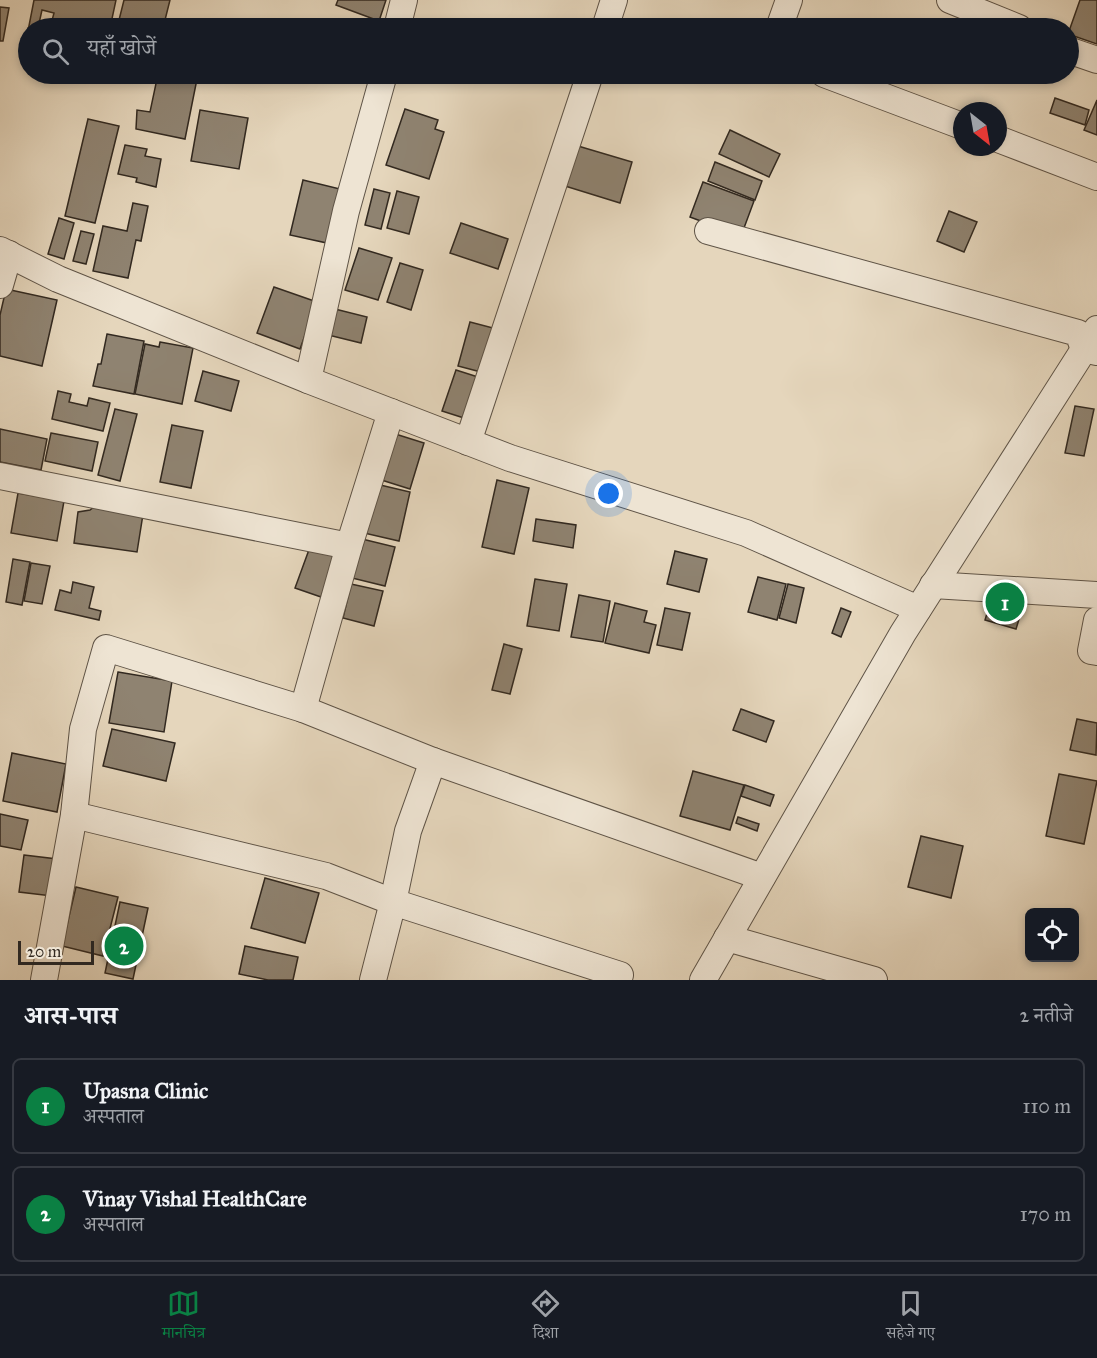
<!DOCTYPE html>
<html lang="hi">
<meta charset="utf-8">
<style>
:root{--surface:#171b24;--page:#242831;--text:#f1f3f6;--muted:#9ea1a6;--line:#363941;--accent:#0b8043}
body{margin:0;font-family:"IM FELL Great Primer","Noto Serif Devanagari",serif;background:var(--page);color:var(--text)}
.controls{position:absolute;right:18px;bottom:18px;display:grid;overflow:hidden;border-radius:9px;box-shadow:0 3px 9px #0003}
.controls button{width:54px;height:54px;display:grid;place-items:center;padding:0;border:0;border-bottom:2px solid var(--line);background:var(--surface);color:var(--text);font:30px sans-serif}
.compass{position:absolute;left:953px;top:102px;width:54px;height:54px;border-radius:50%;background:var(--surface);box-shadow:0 3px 9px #0003;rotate:149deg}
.scale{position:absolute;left:18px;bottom:15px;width:76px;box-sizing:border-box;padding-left:6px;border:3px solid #322920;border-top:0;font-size:16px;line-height:21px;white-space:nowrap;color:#322920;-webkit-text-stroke:4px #eee4d3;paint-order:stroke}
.you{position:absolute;left:609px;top:494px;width:21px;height:21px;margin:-15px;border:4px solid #fff;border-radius:50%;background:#1a73e8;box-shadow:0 0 0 9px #1a73e833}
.badge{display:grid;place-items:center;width:39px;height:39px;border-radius:50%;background:var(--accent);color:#fff;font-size:20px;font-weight:700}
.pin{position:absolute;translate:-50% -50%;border:3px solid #fff;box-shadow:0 2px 6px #0006}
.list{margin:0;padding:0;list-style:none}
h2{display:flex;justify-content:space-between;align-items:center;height:78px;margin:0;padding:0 24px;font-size:26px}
h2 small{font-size:20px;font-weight:400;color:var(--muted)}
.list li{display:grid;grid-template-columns:39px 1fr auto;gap:18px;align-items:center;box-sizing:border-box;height:96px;margin:0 12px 12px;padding:0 12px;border:2px solid var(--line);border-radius:9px}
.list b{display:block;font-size:22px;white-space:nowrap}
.list p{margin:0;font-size:20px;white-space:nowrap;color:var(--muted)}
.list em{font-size:20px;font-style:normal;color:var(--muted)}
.icon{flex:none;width:33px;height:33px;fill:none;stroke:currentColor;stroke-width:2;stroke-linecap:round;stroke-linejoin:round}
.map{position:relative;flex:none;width:1097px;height:980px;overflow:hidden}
.search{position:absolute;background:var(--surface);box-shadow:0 3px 9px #0003;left:18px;right:18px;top:18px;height:66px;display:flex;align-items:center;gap:15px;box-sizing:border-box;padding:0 21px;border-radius:33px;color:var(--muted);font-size:22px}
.sheet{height:294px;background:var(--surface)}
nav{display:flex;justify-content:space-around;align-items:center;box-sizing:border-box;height:84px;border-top:2px solid var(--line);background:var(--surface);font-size:16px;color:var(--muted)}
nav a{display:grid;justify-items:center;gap:3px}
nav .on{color:var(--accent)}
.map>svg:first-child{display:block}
.building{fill:#8f8371;stroke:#322920;stroke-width:1.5}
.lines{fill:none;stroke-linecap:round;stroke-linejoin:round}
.street-casing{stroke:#5f5447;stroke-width:28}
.street{stroke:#eee4d3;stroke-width:26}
</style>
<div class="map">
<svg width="1097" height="980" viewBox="0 0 1097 980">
<rect width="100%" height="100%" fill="#e5d6bc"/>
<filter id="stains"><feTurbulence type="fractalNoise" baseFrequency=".00333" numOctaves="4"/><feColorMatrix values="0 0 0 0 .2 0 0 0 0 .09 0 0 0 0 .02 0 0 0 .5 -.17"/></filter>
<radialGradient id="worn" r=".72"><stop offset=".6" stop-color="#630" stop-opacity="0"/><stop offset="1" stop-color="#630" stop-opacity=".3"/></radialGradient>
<g class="building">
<polygon points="34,0 116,0 110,28 94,28 94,26 83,24 82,28 50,28 54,13 42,10 38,28 28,28 28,31"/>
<polygon points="124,0 170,0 163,28 117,28"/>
<polygon points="338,0 386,0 379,21 336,5"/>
<polygon points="1080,0 1097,0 1097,44 1068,34"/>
<polygon points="0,7 9,8 3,41 0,41"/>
<polygon points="158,74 198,74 185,139 136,129 137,110 150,112"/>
<polygon points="1055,98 1089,110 1085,125 1050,113"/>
<polygon points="1097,100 1097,135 1084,130"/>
<polygon points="405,109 438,120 435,129 444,132 429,179 386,165"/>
<polygon points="200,110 248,118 239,169 191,161"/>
<polygon points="88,119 119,126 95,223 65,216"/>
<polygon points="730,130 780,154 769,177 719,154"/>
<polygon points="125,145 147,149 145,156 161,159 156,187 136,182 137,178 118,174"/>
<polygon points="578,146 632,162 620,203 565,186"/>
<polygon points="715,162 762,181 755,200 708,181"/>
<polygon points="303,180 340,189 327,243 290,235"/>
<polygon points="703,182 754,201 741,236 690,217"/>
<polygon points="374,189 390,193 381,229 365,225"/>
<polygon points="397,191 419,197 409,234 387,228"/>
<polygon points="133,203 148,206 141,241 136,240 128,278 93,271 103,226 127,231"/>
<polygon points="949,211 977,222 964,252 937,241"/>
<polygon points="59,218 74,223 64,259 48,254"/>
<polygon points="461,223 508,239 498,269 450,253"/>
<polygon points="81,231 94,234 86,264 73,261"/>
<polygon points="359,248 392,258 378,300 345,290"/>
<polygon points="400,263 423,270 411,310 387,302"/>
<polygon points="274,287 317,302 300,349 257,333"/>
<polygon points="6,289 57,300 42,366 0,356 0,315"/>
<polygon points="327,307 367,317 361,343 320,333"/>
<polygon points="470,322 493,328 481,372 458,366"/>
<polygon points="107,334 144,341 134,394 93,386 98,364 101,364"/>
<polygon points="160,342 193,348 182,404 135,394 145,344 159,347"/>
<polygon points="456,370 478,377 464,418 442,411"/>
<polygon points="203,371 239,381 231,411 195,401"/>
<polygon points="58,391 71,394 69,402 87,406 89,398 110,403 103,431 52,419"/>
<polygon points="1075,406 1094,409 1084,456 1065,453"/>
<polygon points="115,409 137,414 120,481 98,475"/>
<polygon points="172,425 203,431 191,488 160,482"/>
<polygon points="0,429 47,439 41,470 0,462"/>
<polygon points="389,432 424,443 410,489 375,478"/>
<polygon points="51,433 98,442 92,471 45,461"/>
<polygon points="497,480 529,488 514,554 482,547"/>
<polygon points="376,484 410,492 399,541 364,533"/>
<polygon points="18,493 64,501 57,541 11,533"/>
<polygon points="100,502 144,508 137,552 74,543 78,512 90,510"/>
<polygon points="536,519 576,525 573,548 533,541"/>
<polygon points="362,539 395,547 385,586 352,578"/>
<polygon points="310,547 336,556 321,597 295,588"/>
<polygon points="675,551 707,559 699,592 667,584"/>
<polygon points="13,559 30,562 22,605 6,602"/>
<polygon points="31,563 50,566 42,604 24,601"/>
<polygon points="758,577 786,584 777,620 748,612"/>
<polygon points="535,579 567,584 559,631 527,626"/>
<polygon points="73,582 94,587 89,608 101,611 99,620 55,610 60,590 71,593"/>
<polygon points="351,584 383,591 374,626 343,618"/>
<polygon points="788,584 804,588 796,623 779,618"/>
<polygon points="579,595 610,601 603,642 571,637"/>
<polygon points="992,597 1023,606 1016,629 985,620"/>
<polygon points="615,603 647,611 644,622 656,625 649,653 605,643"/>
<polygon points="665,608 690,613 682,650 657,645"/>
<polygon points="841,608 851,612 841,637 832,633"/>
<polygon points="504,644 522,649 510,694 492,690"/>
<polygon points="118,672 172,681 164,732 109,723"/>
<polygon points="741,709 774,721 766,742 733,730"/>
<polygon points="1077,719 1097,723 1096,755 1070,750"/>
<polygon points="112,729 175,743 166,781 103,766"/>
<polygon points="12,753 66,764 57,812 3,801"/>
<polygon points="693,771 744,785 730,830 680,816"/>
<polygon points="1059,774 1097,781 1084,844 1046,836"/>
<polygon points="745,785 774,795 770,806 741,796"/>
<polygon points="0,814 28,820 21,850 0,846"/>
<polygon points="738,817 759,824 757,831 736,823"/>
<polygon points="921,836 963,846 951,898 908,887"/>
<polygon points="24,855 57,859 52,896 19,892"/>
<polygon points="265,878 319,893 305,943 251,928"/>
<polygon points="76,887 118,897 103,956 62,946"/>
<polygon points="120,902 148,908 133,979 105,973"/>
<polygon points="245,946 298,957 293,980 268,980 239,974"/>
</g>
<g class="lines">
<defs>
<g id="street">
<polyline points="950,0 1019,28"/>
<polyline points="397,28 404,0"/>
<polyline points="605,28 614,0"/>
<polyline points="779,28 789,0"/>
<polyline points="1068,50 1097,60"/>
<polyline points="384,74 346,211 308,380 510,458 746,533 918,609"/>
<polyline points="824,74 962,126"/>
<polyline points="998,139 1097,177"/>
<polyline points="708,231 1078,333 1084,349 1097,352"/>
<polyline points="0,250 58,279 308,380"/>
<polyline points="0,285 9,254"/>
<polyline points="468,442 590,74"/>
<polyline points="0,476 349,546"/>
<polyline points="933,585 1097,595"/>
<polyline points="1097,620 1091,651 1097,652"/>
<polyline points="303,709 349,546 391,412"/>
<polyline points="74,815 326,876 393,902 620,975"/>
<polyline points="727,938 874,980"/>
<polyline points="44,980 74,815 83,729 106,648 303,709 433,761 762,877"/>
<polyline points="373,980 393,902 408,831 433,761"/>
<polyline points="703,980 903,633 1097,329"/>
</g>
</defs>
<use href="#street" class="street-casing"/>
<use href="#street" class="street"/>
</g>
<rect width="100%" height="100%" filter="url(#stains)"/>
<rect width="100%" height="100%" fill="url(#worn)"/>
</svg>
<div class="controls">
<button><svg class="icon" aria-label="locate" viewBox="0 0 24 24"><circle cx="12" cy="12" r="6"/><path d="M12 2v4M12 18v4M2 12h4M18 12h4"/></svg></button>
</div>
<svg class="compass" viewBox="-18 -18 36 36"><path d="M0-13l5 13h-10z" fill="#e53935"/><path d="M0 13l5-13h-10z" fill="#9ea1a6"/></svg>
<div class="scale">20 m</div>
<div class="you"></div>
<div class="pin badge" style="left:1005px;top:602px">1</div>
<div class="pin badge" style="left:124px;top:946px">2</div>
<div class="search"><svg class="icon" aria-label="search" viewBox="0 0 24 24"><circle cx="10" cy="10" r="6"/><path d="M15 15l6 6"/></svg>यहाँ खोजें</div>
</div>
<section class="sheet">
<h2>आस-पास<small>2 नतीजे</small></h2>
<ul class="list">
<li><span class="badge">1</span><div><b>Upasna Clinic</b><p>अस्पताल</p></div><em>110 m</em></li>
<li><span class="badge">2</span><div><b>Vinay Vishal HealthCare</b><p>अस्पताल</p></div><em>170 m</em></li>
</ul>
</section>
<nav>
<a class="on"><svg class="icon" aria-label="map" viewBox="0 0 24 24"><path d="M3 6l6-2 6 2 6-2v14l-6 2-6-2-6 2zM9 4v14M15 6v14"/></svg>मानचित्र</a>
<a><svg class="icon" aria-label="directions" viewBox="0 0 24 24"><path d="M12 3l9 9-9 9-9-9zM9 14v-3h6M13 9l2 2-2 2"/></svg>दिशा</a>
<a><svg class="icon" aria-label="saved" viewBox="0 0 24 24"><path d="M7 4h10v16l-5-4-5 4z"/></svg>सहेजे गए</a>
</nav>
